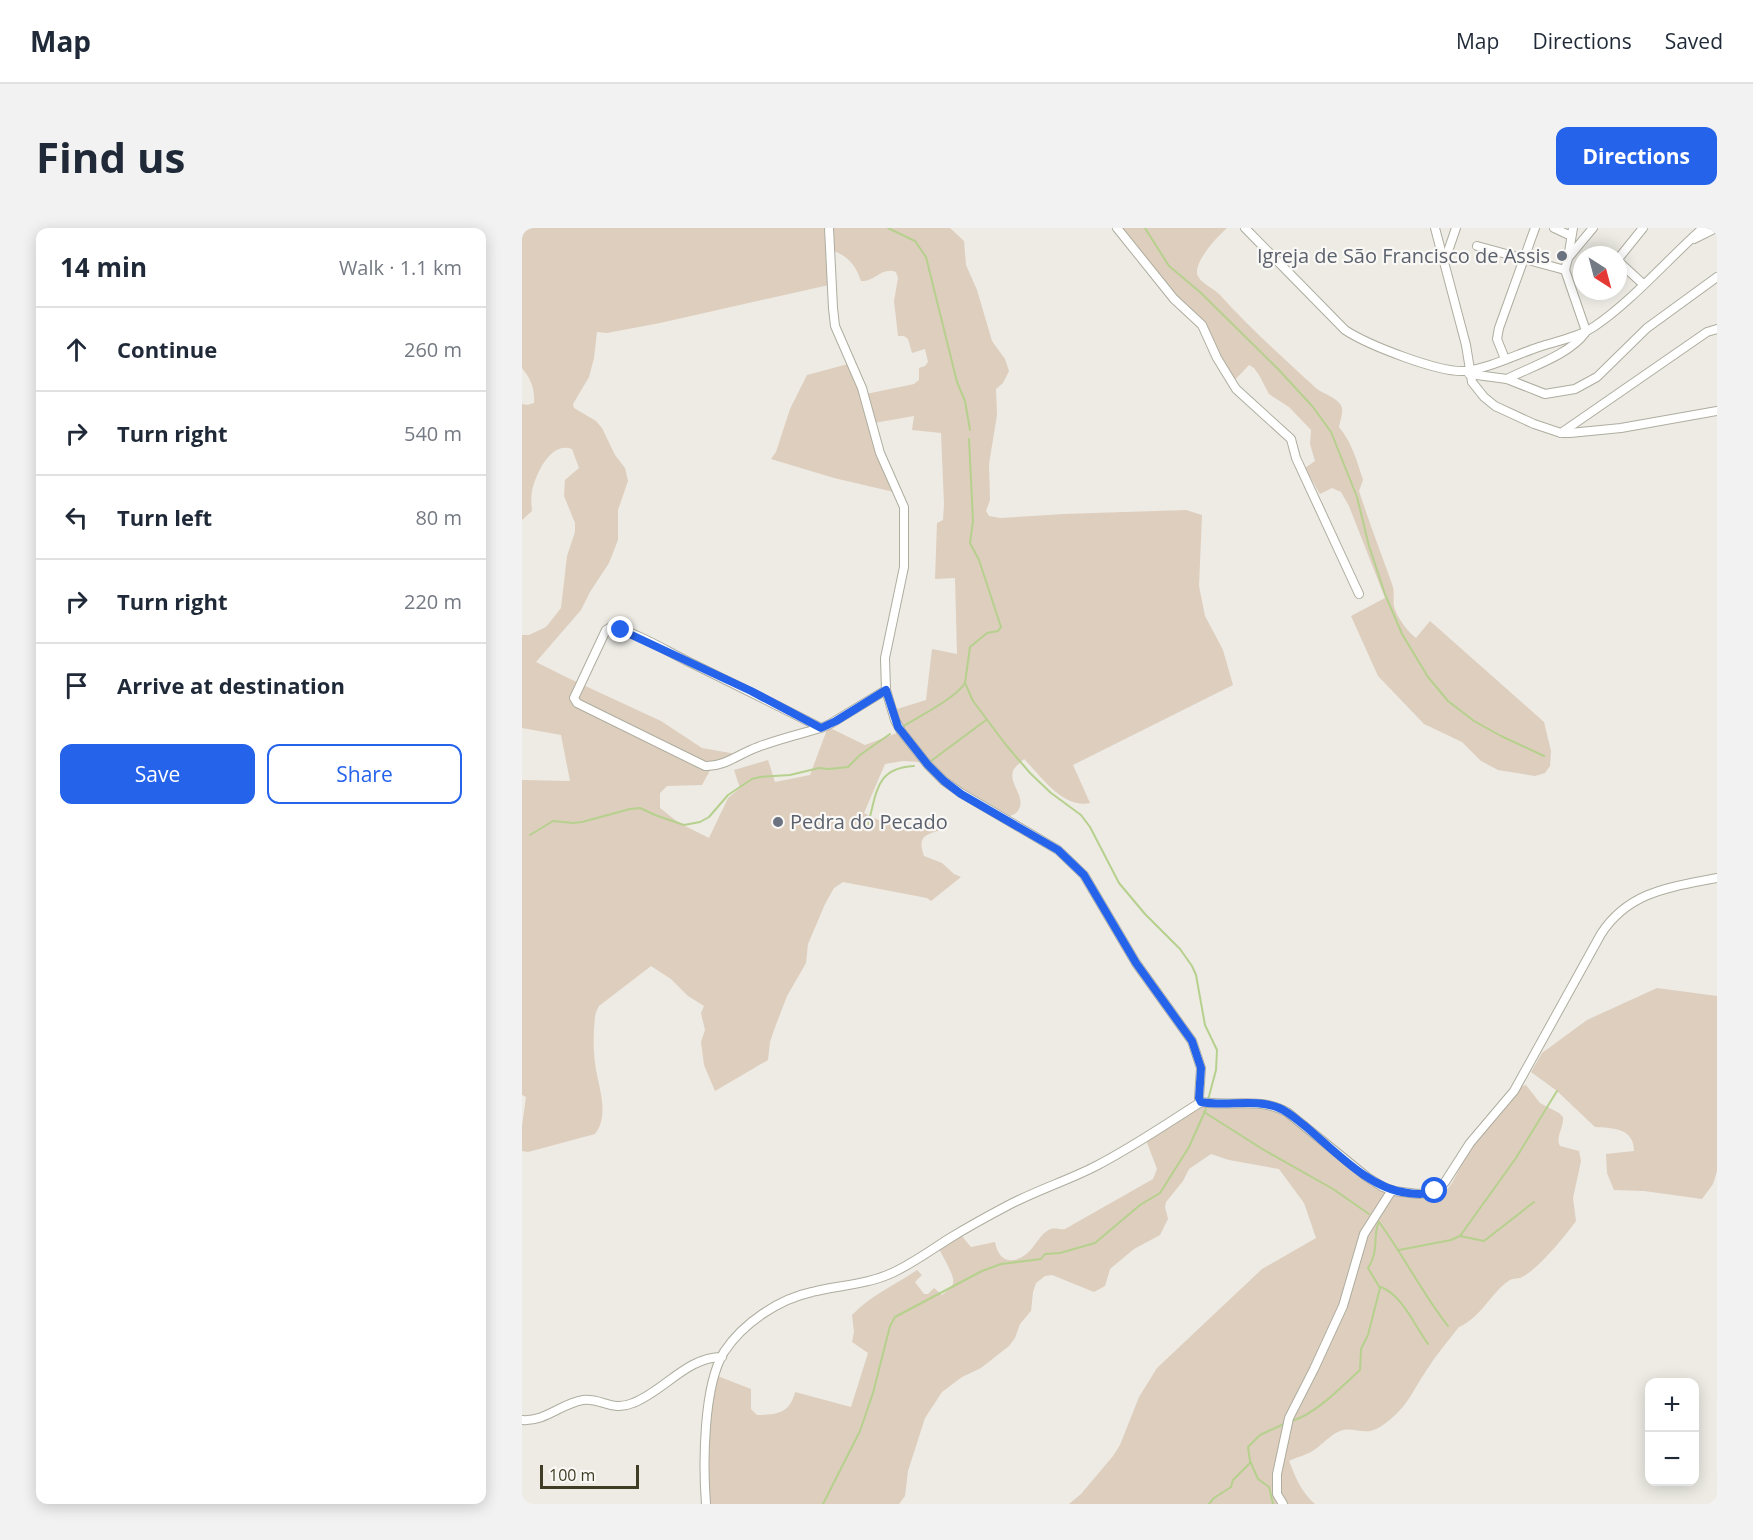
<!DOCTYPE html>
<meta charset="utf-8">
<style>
:root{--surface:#fff;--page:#f2f2f3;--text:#1f2937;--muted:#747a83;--line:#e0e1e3;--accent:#2563eb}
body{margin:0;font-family:"Open Sans",sans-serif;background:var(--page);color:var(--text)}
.controls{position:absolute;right:18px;bottom:18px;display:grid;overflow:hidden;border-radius:12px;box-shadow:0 3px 15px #0003}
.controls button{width:54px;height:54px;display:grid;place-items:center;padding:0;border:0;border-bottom:2px solid var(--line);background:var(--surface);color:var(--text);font:30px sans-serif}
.compass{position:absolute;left:1051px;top:18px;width:54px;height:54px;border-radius:50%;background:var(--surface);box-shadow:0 3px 15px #0003;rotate:144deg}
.scale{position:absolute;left:18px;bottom:15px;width:99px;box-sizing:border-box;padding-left:6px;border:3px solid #3f3e24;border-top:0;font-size:16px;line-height:21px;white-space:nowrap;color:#3f3e24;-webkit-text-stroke:4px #faf8f5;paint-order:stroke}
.stop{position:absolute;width:18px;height:18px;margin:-14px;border:4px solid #2563eb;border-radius:50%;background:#fff}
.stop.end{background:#2563eb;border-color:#fff;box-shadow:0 2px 6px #0008}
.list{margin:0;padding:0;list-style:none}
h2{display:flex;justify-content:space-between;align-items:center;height:78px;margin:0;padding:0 24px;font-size:26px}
h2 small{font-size:20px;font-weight:400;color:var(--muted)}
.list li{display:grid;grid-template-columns:39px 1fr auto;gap:18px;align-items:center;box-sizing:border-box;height:84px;padding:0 24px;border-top:2px solid var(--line)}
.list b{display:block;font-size:22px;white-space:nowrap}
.list em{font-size:20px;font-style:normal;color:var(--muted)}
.actions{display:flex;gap:12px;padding:18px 24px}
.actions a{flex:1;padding:14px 0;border:2px solid var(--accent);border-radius:12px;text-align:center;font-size:21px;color:var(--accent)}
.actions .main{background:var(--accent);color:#fff}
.icon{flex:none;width:33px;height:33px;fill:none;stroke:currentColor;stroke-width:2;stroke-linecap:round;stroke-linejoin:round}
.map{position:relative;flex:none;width:1195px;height:1276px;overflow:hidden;border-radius:12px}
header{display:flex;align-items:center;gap:36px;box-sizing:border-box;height:84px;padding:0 30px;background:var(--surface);border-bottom:2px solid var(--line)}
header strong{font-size:28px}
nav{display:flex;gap:33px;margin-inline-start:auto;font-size:21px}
.intro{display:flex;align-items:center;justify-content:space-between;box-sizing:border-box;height:144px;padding:0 36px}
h1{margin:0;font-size:42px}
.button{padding:15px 27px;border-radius:12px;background:var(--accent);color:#fff;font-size:21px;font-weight:700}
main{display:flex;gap:36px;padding:0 36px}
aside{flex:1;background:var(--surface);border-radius:12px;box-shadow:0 3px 15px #0003}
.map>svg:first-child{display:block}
.green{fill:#decebe}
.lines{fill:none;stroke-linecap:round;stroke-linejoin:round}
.stream{stroke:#b6d08e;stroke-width:2}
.minor-casing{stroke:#aead9f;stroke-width:10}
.minor{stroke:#fff;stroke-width:8}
.route{stroke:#2563eb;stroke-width:8}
.worship-dot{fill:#6b7280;stroke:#faf8f5;stroke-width:2}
.labels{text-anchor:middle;stroke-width:4.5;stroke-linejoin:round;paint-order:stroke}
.worship-label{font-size:20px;fill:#5b616d;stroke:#faf8f5;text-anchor:end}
</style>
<header>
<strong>Map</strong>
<nav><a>Map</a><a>Directions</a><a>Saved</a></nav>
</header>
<div class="intro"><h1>Find us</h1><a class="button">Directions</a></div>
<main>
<aside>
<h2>14 min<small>Walk · 1.1 km</small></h2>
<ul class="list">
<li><svg class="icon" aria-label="ahead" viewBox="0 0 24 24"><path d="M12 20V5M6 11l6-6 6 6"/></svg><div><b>Continue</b></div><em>260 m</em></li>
<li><svg class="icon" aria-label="right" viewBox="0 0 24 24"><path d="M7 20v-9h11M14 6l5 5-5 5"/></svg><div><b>Turn right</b></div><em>540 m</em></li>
<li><svg class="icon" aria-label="left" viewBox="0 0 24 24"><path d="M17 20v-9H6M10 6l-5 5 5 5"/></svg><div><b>Turn left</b></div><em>80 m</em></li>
<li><svg class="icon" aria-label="right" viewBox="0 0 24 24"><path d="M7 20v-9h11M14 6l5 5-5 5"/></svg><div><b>Turn right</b></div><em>220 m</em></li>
<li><svg class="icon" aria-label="arrive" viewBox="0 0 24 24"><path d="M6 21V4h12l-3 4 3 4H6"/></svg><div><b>Arrive at destination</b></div></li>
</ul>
<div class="actions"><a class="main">Save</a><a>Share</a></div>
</aside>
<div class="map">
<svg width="1195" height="1276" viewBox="0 0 1195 1276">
<rect width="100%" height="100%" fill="#edebe4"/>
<g class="green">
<path d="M0 0H302L307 57 138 95 85 105 75 104 72 130 67 149 51 176 52 180 74 193 80 200 93 227 103 240 106 253 96 282V312L87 335 68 364 59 382 14 434 46 450 139 493 180 520 214 526 191 537 180 557 145 558 138 565V580L157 595 187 610 206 570 218 560 212 542 246 532 253 554 288 547 306 499 343 517 375 505 399 534 381 533 363 536 342 585C354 592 371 598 385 598 395 598 404 595 415 595L419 599V602C403 607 395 608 402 628L420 635 432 646 439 649 409 673 405 670 321 654 312 660 303 676 286 716 284 735 265 768 252 802 248 814 246 832 193 863 182 837 179 814 183 802 179 785 182 778 166 768 149 751 129 738 77 778C72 786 73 792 72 801 71 816 72 833 75 847 79 866 86 889 73 906L6 924 0 923V898L4 869 0 867V552L48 553 39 507 0 500V407H7L24 399 39 380 45 328 53 304V295L42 268 43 252 57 240 50 221C29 213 14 245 10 263 9 269 9 276 10 283L0 292V176L5 177 12 175C13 161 9 151 0 140Z"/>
<path d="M311 0H428L442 13 444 37 455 62 470 113 483 131 487 143 481 155 474 161 475 187 467 236 468 272 464 283 467 288 478 290 542 286 664 282 680 287 677 358 683 388 701 422 711 457 551 537 568 575C541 581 519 548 502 531 499 534 495 537 492 541 484 555 507 570 495 584 492 587 487 589 483 588 469 585 421 550 411 539 396 523 380 502 372 482L404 472 410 421 435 426 433 350 413 351 415 295 421 292 422 276 419 205 390 202 392 188 352 195 344 166 392 156 397 152V140L403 138 406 134 403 121 390 125 386 111 382 108H376L372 73 376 50 374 44C360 38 353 54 339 53 334 38 327 29 312 23Z"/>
<path d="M597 0H705C696 8 674 31 675 45 676 54 693 61 698 67 728 100 762 131 795 161 802 166 813 169 818 176 823 182 818 192 817 199 830 215 835 233 841 252L837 263C847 294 859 325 870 356 874 365 869 375 874 384 878 393 886 404 894 410L908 393 1022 494 1029 523 1028 538 1023 545 1013 548 976 542 959 533 940 514 902 496 856 448 829 388 863 370 827 278 819 264 810 260 798 266 783 240 793 233 788 216 789 202 767 179 747 166 737 147 732 140 727 137 707 158 677 94 650 66Z"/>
<polygon points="326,136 334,153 354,227 372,264 312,250 249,231 254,224 268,181 285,147"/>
<path d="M1135 760 1195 768V943L1191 956 1180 971 1122 963 1092 962 1085 945 1084 926 1112 923C1112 900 1091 900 1073 899L1035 863 1009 844 1020 825 1065 792Z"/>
<path d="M1004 857 1018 875 1037 885 1041 889C1042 900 1033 909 1038 918L1057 923 1059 933 1051 970 1054 993C1043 1008 1015 1043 998 1050 992 1051 990 1050 985 1054 968 1067 958 1090 937 1099 926 1113 914 1127 904 1143 888 1167 885 1181 858 1199 842 1209 833 1198 818 1203 808 1207 801 1216 792 1222 785 1227 775 1229 767 1233 774 1250 779 1264 793 1276H547L559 1266 591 1228 598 1217 617 1169 635 1140 740 1041 794 1010 782 975 757 941 707 932 689 926 667 941 661 953 644 974 643 979 646 991 638 1007 612 1021 588 1041 583 1058 572 1064 530 1047 523 1048 514 1055 511 1064 509 1083 498 1096 493 1110 487 1118 459 1140 440 1149 420 1164 403 1190 386 1243 383 1268 377 1276H181L183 1238 193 1147 229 1161V1181L235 1187C255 1187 268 1185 273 1164L329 1179 346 1125 330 1114 332 1104 330 1087C348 1068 373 1057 395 1042L400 1047 393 1054 402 1066H406L412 1060 420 1067C423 1064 429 1061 431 1056 434 1048 419 1027 416 1018L438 1006 449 1019 473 1014C476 1031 487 1038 503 1027 512 1021 516 1009 525 1003 532 998 536 1002 543 1001L631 951 635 941 624 912 675 879 677 881 683 878 751 881 761 884 805 923 858 961 873 968 902 970 913 969 924 963 930 955 946 924 998 859Z"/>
</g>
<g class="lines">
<g class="stream">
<polyline points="366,0 393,13 404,29 435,154 443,173 448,202"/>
<polyline points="623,0 647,38 678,64 757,142 791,179 809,204 835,269 847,318 863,366 880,406 906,449 926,473 952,493 979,508 1022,528"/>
<polyline points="447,211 451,293 448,315 457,332 479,399 476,403 465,405 448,419 443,455 451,473 484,517 508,545 529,565 559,587 568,599 597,655 623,686 658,721 670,738 674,747 683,797 695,822 694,842 686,872"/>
<path d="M380 499C396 489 434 470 443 455"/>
<polyline points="409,533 464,492"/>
<path d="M346 596C355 565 353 540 392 538"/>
<polyline points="8,607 31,593 51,595 60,594 108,581 118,580 133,587 162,597 178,594 187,589 206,567 230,551 238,549 268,547 297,540 307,541 326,539 338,527 368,506"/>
<polyline points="682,884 742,922 811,961 847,986"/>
<path d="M857 994C882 1028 900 1065 926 1098"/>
<polyline points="938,1008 994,930 1035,863"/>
<polyline points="877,1022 929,1012 938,1008 962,1013 1012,974"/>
<path d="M859 1059C880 1067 893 1098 906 1116"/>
<path d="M770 1193C795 1185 819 1159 838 1142L839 1121 846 1107 858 1060 846 1040C858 1022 850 1007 857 994"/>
<polyline points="301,1276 338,1203 351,1165 368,1098 373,1089 460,1043 479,1036 519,1031 523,1026 538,1025 573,1015 618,977 638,965 667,919 684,881"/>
<polyline points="687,1276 692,1270 709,1259 711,1252 729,1234"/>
<polyline points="751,1276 747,1259 736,1251 728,1233 726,1219 738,1207 764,1195"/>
</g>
<defs>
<g id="minor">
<path d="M307 0 311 80 313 98 340 160 358 225 382 279V339L363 430 364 462 373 492 379 503 406 537 422 553 439 565 536 622 562 647 614 735 670 813 679 840 677 870 679 874C707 879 739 869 765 884L845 949 861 959 872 963 896 966 905 965 916 961 923 954 948 915 992 863 1079 706C1107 663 1149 659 1195 650"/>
<polyline points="595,0 652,71 680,97 695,130 714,161 769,211 774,230 837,366"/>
<path d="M723 0 823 102C846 117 917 145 943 143 968 140 993 127 1017 119 1035 113 1057 109 1073 98 1110 73 1147 30 1181 0"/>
<polyline points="913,0 944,117 950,154 962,169 973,178 1012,196 1039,205 1048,205 1099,200 1195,183"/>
<polyline points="1032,0 1049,8"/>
<polyline points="1172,11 1194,0"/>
<polyline points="955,18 1043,42"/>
<polyline points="1046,30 1051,0"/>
<polyline points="1096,31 1121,0"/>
<polyline points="923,32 934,0"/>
<polyline points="1096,33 1121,56"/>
<polyline points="1064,103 1043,42 1046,30 1071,0"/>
<polyline points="983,131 975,111 977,100 1013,0"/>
<polyline points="947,146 985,151 1023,166 1053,161 1075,149 1125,100 1195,49"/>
<path d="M985 151C1008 139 1047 127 1063 105"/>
<polyline points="1039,205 1185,104 1195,101"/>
<path d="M299 500C255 477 210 455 165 433 141 421 116 405 89 399L84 402 52 470 55 475 183 538C203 539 218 525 236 519 257 511 278 506 299 500L308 496 364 462"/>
<path d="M0 1192C23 1194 40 1175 61 1172 80 1170 90 1184 111 1175 142 1163 165 1129 200 1129"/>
<path d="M184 1276C181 1237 181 1158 202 1124 221 1095 257 1071 290 1064 317 1057 344 1057 370 1045 390 1036 409 1022 428 1010 446 999 464 989 483 979 512 963 545 953 574 938 611 919 644 896 679 874"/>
<polyline points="761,1276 755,1266 755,1246 767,1190 792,1141 821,1078 842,1006 870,962"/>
</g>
</defs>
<use href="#minor" class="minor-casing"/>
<use href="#minor" class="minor"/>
</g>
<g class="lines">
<path class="route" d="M99 402 229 463 299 500 314 493 364 462 376 499 406 537 422 553 439 566 536 622 562 647 614 735 670 813 679 840 677 870 679 874C704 879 733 870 757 880 767 884 775 892 783 898 812 922 847 961 886 965 895 966 904 967 913 963"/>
</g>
<g class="worship-dot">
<circle cx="1040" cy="28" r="6"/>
<circle cx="256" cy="594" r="6"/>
</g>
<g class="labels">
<g class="worship-label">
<text x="1028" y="35">Igreja de São Francisco de Assis</text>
<text x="268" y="601" text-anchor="start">Pedra do Pecado</text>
</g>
</g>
</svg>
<div class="controls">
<button>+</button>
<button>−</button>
</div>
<svg class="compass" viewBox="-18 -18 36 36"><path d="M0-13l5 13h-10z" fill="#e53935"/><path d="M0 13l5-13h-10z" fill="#747a83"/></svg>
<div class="scale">100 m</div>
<div class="stop" style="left:913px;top:963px"></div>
<div class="stop end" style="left:99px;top:402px"></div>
</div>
</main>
